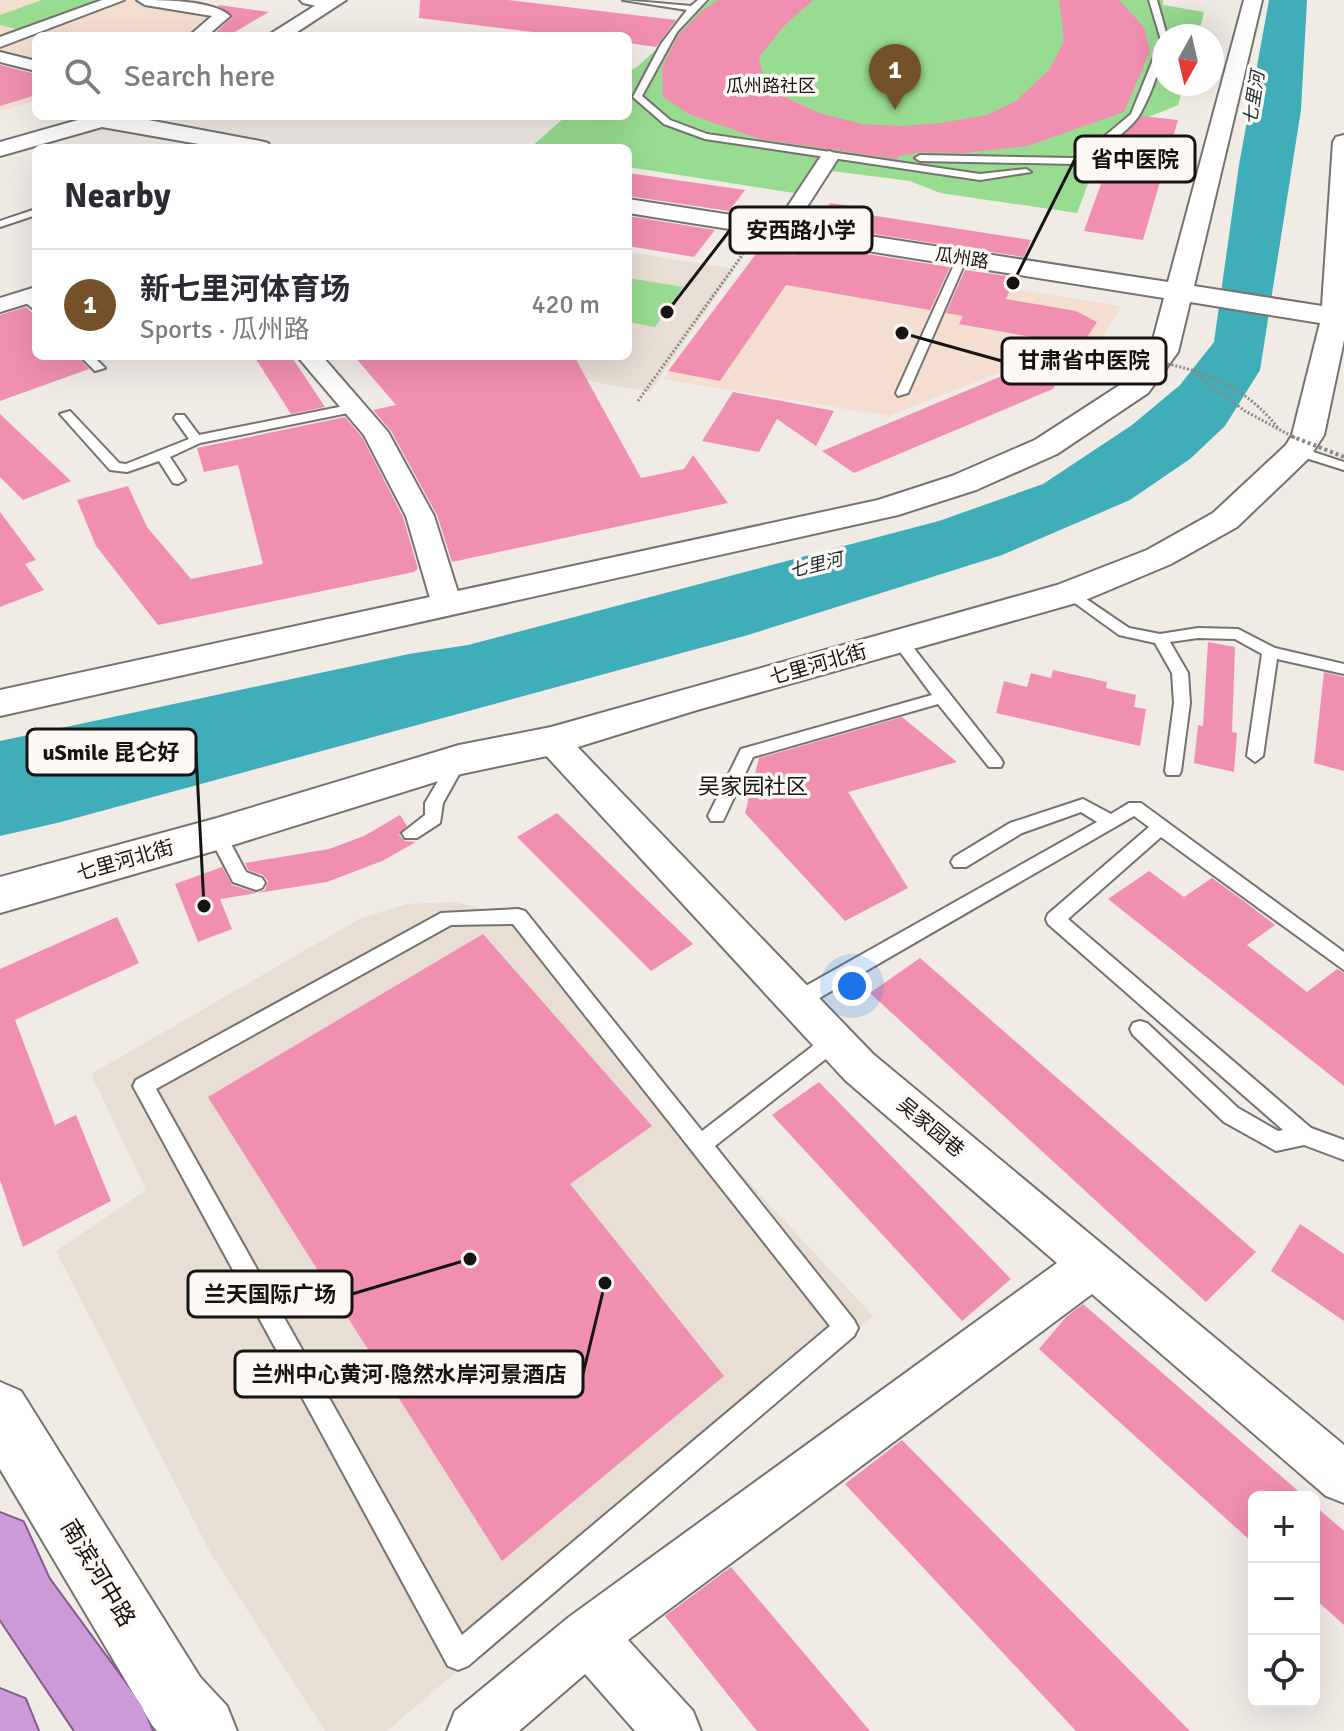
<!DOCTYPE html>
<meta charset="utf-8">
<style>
:root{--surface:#fff;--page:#f7f7f7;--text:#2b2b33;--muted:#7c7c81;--line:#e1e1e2;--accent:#75512b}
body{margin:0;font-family:Signika,"Noto Sans SC",sans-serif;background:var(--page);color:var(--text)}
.controls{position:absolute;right:24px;bottom:24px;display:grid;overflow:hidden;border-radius:12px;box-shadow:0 8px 32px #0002}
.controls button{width:72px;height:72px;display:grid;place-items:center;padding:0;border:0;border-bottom:2px solid var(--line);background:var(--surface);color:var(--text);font:40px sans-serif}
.compass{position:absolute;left:1152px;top:24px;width:72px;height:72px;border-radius:50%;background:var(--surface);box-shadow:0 8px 32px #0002;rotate:188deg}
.you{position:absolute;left:852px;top:986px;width:28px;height:28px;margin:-20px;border:6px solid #fff;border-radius:50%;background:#1a73e8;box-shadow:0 0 0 12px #1a73e833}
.badge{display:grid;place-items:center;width:52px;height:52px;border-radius:50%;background:var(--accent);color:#fff;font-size:26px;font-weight:700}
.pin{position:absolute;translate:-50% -66px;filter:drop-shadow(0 2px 4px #0008)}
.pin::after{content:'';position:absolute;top:42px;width:28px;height:24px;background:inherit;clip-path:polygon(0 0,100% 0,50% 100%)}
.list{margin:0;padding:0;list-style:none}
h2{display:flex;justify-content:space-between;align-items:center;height:104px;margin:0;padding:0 32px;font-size:34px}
h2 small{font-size:26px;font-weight:400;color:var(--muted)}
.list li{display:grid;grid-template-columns:52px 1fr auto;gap:24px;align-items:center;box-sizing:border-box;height:112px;padding:0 32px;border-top:2px solid var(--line)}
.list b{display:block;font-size:30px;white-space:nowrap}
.list p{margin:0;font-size:26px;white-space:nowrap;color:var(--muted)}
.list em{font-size:26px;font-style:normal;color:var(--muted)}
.icon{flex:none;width:44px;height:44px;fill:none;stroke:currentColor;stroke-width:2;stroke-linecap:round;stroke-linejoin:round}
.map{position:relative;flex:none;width:1344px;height:1731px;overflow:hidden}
.search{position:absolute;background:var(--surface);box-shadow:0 8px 32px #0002;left:32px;top:32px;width:600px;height:88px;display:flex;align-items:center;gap:20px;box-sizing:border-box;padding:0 28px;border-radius:12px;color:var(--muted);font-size:30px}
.panel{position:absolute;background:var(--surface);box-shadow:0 8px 32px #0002;left:32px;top:144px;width:600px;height:216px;border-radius:12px}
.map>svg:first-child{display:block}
.built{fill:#e9ded3}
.medical{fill:#f3ded0}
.green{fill:#98dc91}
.water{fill:#3faeb9}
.building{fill:#f18fb0}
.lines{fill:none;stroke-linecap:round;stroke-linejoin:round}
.service-casing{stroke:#76726d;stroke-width:4}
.minor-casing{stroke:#76726d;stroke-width:4}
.tertiary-casing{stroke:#76726d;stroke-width:4}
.trunk-casing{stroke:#845c8c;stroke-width:4}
.path{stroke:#8b8784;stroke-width:3;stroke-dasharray:2 2;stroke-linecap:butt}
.service{fill:#fff;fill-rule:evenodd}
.minor{fill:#fff;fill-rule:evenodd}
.tertiary{fill:#fff;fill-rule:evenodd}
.trunk{fill:#cc9bd7;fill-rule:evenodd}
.path-bridge-far1{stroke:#8b8784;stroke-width:3;stroke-dasharray:2 2;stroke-linecap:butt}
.path-bridge{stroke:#8b8784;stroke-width:4;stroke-dasharray:3 3;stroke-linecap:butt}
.labels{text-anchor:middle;stroke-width:7;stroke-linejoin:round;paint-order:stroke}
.far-neighbourhood-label{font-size:18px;fill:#161413;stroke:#fef9f4}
.far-water-label{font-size:18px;font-style:italic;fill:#162e31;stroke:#fef9f4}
.far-street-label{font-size:18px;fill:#161413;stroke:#fef9f4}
.street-label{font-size:20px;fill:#161413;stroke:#fef9f4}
.neighbourhood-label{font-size:22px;fill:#161413;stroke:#fef9f4}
.near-street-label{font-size:24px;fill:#161413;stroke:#fef9f4}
.leader{fill:none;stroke:#161413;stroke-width:3}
.callout-dot{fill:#161413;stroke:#fef9f4;stroke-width:3}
.callout{fill:#fef9f4;stroke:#161413;stroke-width:3}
.callout-label{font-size:22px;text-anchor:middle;font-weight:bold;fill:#161413}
</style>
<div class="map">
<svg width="1344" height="1731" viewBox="0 0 1344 1731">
<rect width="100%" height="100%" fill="#f1ebe6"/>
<g class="built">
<polygon points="628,252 735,269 650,392 454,356 628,356"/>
<polygon points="454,902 498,912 873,1316 387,1731 325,1731 210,1552 56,1251 146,1190 91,1074 361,918 407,904"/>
</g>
<g class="medical">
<polygon points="0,0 198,0 228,14 201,36 36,36 36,101 0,111"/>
<polygon points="765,247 969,282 1121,306 1082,371 1032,360 889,416 663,379"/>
</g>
<g class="green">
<polygon points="42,0 105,0 24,31 0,25 0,15"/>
<polygon points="710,0 1163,0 1163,5 1204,12 1198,36 1164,36 1164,84 1184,84 1178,105 1107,134 1077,213 940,193 910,181 831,171 813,196 628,167 628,148 530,148 566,116 628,116 628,72 637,67"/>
<polygon points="628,278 683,287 655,327 628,322"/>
</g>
<polygon class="water" points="1269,0 1307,0 1301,110 1260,370 1225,426 1190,459 1130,500 1002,555 748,635 61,822 0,836 0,741 409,654 468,645 939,521 1043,484 1132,425 1180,385 1214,342 1239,165"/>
<g class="building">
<polygon points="420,0 508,0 676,20 656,47 628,43 628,36 566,36 419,18"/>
<polygon points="718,0 813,0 784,26 759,57 763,76 768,86 791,100 819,113 862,124 902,126 941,123 987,115 1016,101 1049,70 1064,41 1059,0 1119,0 1144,27 1150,51 1124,112 1027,146 963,153 920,152 899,156 897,159 760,139 689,114 663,97 662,67 679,34 702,11"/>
<polygon points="218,6 219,5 269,12 228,36 212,36 233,16"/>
<polygon points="0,65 36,74 36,95 0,106"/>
<polygon points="1142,116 1178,120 1143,240 1084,231 1116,142"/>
<polygon points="628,173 745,190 729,211 628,196"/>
<polygon points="830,203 866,208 863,214 1031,240 1024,257 815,225"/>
<polygon points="628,216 715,230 694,257 628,246"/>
<polygon points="802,244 950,267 930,310 786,285 720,381 668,371 759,250 794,255"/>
<polygon points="965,270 1015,277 1006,299 1076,311 1097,322 1053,389 854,473 822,451 1076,345 959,324 963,316 946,313"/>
<polygon points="26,307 36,316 36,356 77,356 89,369 0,401 0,315"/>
<polygon points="254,356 291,356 325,407 291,414"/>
<polygon points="354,356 574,356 641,478 684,469 693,455 728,503 452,562 437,515 391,431 373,410 396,405"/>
<polygon points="733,392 787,402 834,411 816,446 777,419 759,452 702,441"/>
<polygon points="0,414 71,481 23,500 0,477"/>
<polygon points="345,417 362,437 403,517 418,569 414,572 158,625 96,546 77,500 128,486 147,527 191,579 263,564 238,465 204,472 197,448"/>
<polygon points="0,512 36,560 25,564 44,590 0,607"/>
<polygon points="1208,642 1235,647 1232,732 1237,733 1234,772 1194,763 1198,725 1203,726"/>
<polygon points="1053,670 1107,682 1106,688 1136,695 1134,707 1146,709 1140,746 996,713 1004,681 1027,687 1031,673 1051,678"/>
<polygon points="1324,672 1344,677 1344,771 1314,763"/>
<polygon points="902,717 957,762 848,792 908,888 845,921 745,813 759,758"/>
<polygon points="557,813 693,944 651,971 517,837"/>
<polygon points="400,815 407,826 399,835 405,841 416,842 382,861 327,882 220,899 232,929 198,942 175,884 222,867 232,885 257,893 265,890 268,881 263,875 248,870 245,863 329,849 364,836"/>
<polygon points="1149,871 1184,897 1212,878 1241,899 1275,925 1247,945 1307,992 1337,969 1344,973 1344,1086 1108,899"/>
<polygon points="117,917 139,963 15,1020 55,1125 76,1115 111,1201 23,1247 0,1180 0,969"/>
<polygon points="483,934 652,1126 570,1184 724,1376 502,1561 208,1097"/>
<polygon points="920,958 1256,1252 1206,1302 870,993"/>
<polygon points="819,1082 1011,1279 962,1321 772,1115"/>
<polygon points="1300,1224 1344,1254 1344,1321 1271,1271"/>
<polygon points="1083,1304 1305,1497 1254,1497 1254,1544 1039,1349 1066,1317"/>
<polygon points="902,1440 1190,1731 1076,1731 845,1484"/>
<polygon points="1314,1505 1344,1531 1344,1625 1314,1598"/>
<polygon points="731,1567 870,1731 757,1731 665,1616"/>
</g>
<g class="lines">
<defs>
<g id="service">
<polygon points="623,0 691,6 698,0 707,0 677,32 642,96 670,120 707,134 980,174 1026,169 1031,172 980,180 705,139 664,124 633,97 661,44 687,10"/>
<path d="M1149 0H1157L1167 36H1164C1164 60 1152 93 1140 114 1131 130 1092 158 1075 164L920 161 915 158 920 155 1073 158 1086 152 1131 114 1161 40Z"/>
<polygon points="36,209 36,215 0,227 0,221"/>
<polygon points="958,256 967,258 908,393 898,396 896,393"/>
<polygon points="21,295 29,295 36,302 36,311 21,299"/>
<polygon points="80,356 93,356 105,368 95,371"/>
<polygon points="354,404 360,408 358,411 200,443 170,457 185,480 178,484 173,483 159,461 127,472 110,470 60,414 70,411 119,463 126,464 189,439 174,418 176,415 184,415 199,435"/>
<polygon points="1298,447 1344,462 1344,470 1293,454 1293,448"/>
<polygon points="1070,588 1129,628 1160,634 1198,628 1238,629 1275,648 1344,664 1344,674 1277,659 1263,756 1255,762 1247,756 1262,654 1235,639 1198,638 1170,642 1188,673 1190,703 1181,771 1179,775 1167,775 1165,771 1174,703 1172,673 1155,643 1119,635 1065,596 1065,590"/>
<polygon points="900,636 905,637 1001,759 1003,763 1001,767 989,767 938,704 753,757 723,821 711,821 708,816 741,749 932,695 892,641"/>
<polygon points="459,754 467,760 443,803 440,823 417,838 405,838 402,833 425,815 425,803 453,756"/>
<polygon points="1083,799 1111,814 1129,803 1141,803 1344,952 1344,970 1161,837 1068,919 1311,1128 1344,1140 1344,1160 1304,1145 1276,1151 1224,1122 1133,1035 1130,1029 1133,1023 1140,1021 1147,1023 1238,1108 1278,1131 1283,1130 1048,924 1046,919 1048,914 1149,827 1134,816 802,1008 795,1010 788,1008 785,1002 788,996 1097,822 1081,812 1022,833 966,867 954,867 951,862 954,857 1010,823"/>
<polygon points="217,827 223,829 246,872 262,878 265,883 262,888 256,890 233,882 208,834"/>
<path d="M518 909 525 911 702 1131 827 1035 834 1032 841 1035 844 1041 841 1047 715 1146 854 1320 858 1328 854 1336 468 1666 458 1670 448 1666 133 1086 136 1080 441 913ZM513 924 830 1326 462 1635 156 1089 451 925Z"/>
</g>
<g id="minor">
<polygon points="102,0 124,0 0,47 0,37"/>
<path d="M137 0C160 0 214 0 230 16L207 36H189L212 16 145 5Z"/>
<polygon points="300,0 332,0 338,4 330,9 303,3"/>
<polygon points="0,52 36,61 36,71 0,62"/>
<polygon points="830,151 839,157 792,230 789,234 775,234 772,230 823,153"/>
<polygon points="36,287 36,301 0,312 0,298"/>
<polygon points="297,356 322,356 388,432 434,516 462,605 457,612 447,614 437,612 432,605 406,516 364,435"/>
<polygon points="552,729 564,733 873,1054 1344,1445 1344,1503 1326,1496 1092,1294 628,1640 693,1711 701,1731 635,1731 585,1674 519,1731 447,1731 455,1711 569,1617 1057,1263 845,1080 540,749 536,741 540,733"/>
</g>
<g id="tertiary">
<polygon points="324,0 346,0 291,36 267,36"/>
<polygon points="1244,0 1262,0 1194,286 1322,306 1333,142 1336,137 1344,135 1344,340 1324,435 1309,458 1237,527 1171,564 1083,601 697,710 552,755 461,774 217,850 0,913 0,877 217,818 459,745 551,727 1057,585 1147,550 1213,513 1286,445 1292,435 1320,323 1190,302 1178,352 1148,393 1057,454 976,490 898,515 0,716 0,690 878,500 952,476 1035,440 1126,381 1150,351 1164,298 628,213 628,199 1168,282"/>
<polygon points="92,116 127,116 260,141 268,143 271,148 221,148 102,127 0,156 0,142"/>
<polygon points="0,1382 21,1391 200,1677 227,1706 237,1731 157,1731 152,1725 0,1469"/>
</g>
<g id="trunk">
<polygon points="0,1513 23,1522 49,1579 142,1706 152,1731 75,1731 0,1619"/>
<polygon points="0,1689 25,1699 38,1731 0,1731"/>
</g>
</defs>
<use href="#service" class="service-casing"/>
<use href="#minor" class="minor-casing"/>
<use href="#tertiary" class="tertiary-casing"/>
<use href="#trunk" class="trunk-casing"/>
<polyline class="path" points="638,401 748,247"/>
<use href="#service" class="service"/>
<use href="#minor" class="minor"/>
<use href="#tertiary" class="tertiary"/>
<use href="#trunk" class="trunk"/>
<g class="path-bridge-far1">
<path d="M1084 356C1157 358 1231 367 1278 428"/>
<polyline points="1193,372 1245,411 1295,438"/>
</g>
<polyline class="path-bridge" points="1291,436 1344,457"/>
</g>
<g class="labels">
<g class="far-neighbourhood-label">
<text x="771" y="92">瓜州路社区</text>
</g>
<g class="far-water-label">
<text transform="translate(1254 98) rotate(-81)" y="6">七里河</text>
<text transform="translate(816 565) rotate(-14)" y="6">七里河</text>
</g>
<g class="far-street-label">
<text transform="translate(962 258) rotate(9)" y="6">瓜州路</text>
</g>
<g class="street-label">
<text transform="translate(818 664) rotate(-16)" y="7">七里河北街</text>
<text transform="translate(125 860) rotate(-16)" y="7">七里河北街</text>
<text transform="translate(931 1127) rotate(40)" y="7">吴家园巷</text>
</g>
<g class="neighbourhood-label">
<text x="753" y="794">吴家园社区</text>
</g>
<g class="near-street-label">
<text transform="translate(98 1573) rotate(59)" y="8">南滨河中路</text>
</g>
</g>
<path class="leader" d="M1013 283L1075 159M667 312L730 230M902 333L1002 361M204 906L196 752M470 1259L352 1294M605 1283L583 1374"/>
<g class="callout-dot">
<circle cx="1013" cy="283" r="8"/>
<circle cx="667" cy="312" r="8"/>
<circle cx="902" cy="333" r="8"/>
<circle cx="204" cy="906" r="8"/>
<circle cx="470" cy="1259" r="8"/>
<circle cx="605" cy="1283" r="8"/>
</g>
<g class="callout">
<rect x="1075" y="136" width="120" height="46" rx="8"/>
<rect x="730" y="207" width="142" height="46" rx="8"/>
<rect x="1002" y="338" width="164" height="46" rx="8"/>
<rect x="27" y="729" width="169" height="46" rx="8"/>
<rect x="188" y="1271" width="164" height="46" rx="8"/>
<rect x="235" y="1351" width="348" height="46" rx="8"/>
</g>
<g class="callout-label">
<text x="1135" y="167">省中医院</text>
<text x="801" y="238">安西路小学</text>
<text x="1084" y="368">甘肃省中医院</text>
<text x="111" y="760">uSmile 昆仑好</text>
<text x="270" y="1302">兰天国际广场</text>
<text x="409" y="1382">兰州中心黄河·隐然水岸河景酒店</text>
</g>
</svg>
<div class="controls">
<button>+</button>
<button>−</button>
<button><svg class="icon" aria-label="locate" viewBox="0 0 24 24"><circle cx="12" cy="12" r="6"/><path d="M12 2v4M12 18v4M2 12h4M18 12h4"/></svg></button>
</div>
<svg class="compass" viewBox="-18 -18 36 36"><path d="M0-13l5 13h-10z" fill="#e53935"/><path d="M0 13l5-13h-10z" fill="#7c7c81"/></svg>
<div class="you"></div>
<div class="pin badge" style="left:895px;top:110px">1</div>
<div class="search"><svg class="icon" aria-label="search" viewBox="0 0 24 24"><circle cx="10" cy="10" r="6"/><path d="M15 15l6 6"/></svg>Search here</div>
<section class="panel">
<h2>Nearby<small></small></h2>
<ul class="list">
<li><span class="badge">1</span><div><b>新七里河体育场</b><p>Sports · 瓜州路</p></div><em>420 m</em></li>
</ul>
</section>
</div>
